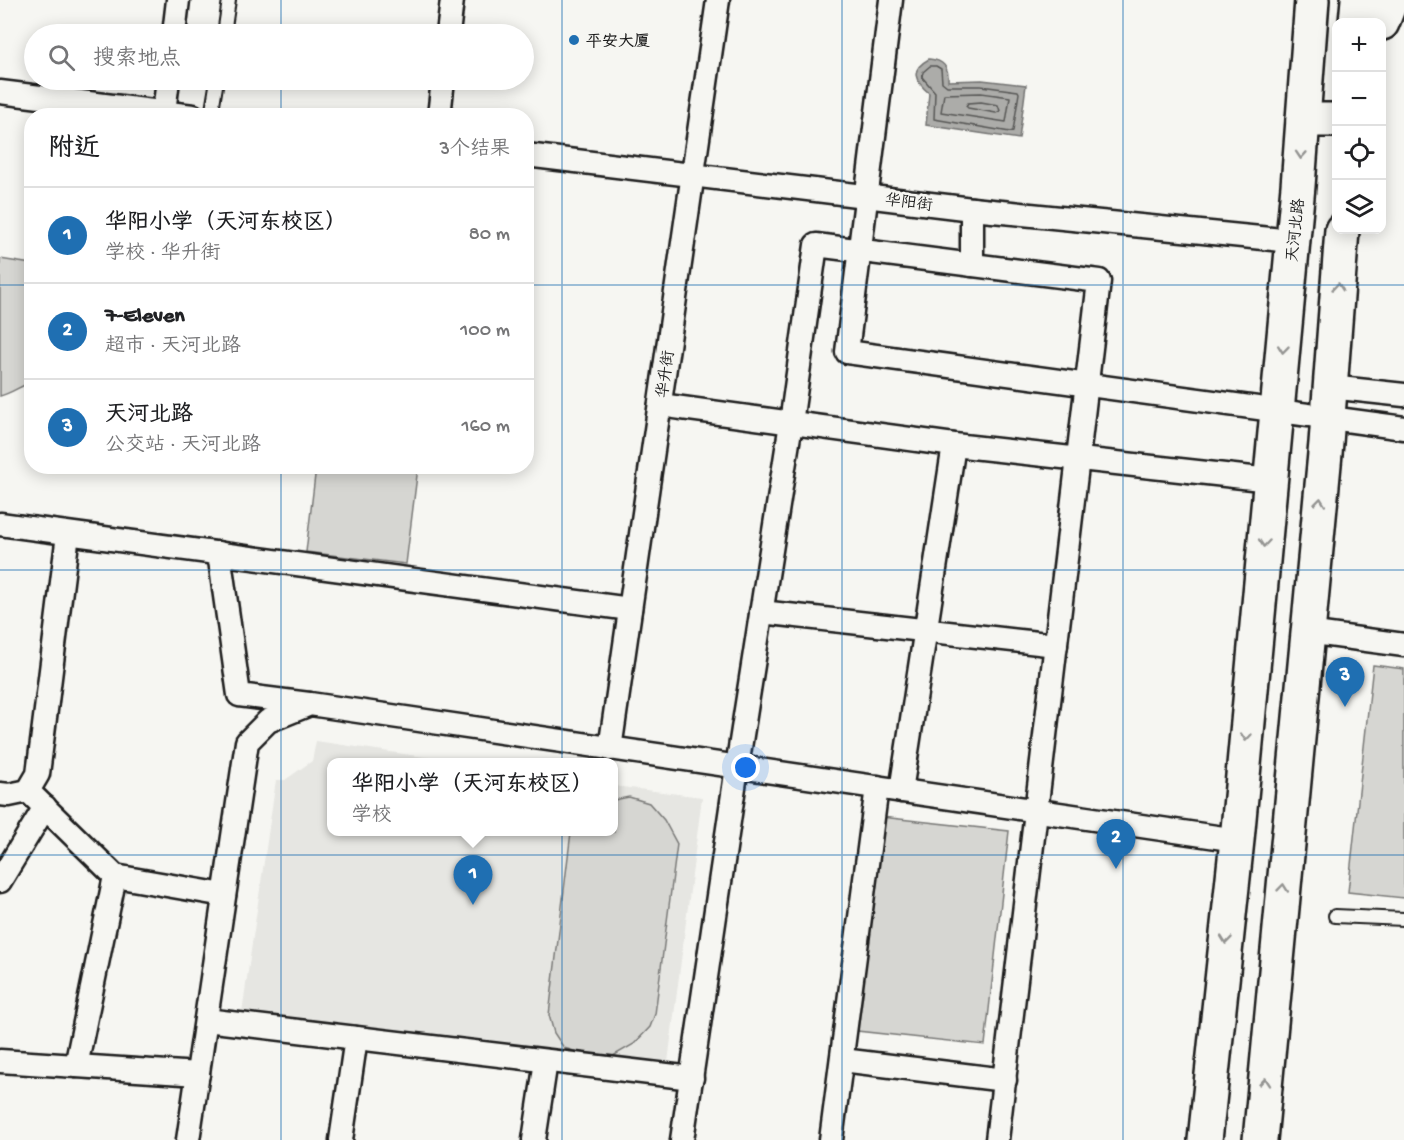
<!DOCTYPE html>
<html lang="zh">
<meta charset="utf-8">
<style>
:root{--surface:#fff;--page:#f6f6f6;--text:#202124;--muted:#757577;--line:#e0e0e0;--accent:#1f6fb2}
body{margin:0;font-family:"Gochi Hand","LXGW WenKai TC",sans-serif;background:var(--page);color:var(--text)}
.controls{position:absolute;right:18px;top:18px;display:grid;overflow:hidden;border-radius:12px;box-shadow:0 3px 15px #0003}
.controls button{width:54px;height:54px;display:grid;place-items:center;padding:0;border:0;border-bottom:2px solid var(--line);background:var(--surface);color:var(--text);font:30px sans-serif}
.you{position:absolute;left:746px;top:768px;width:21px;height:21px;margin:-15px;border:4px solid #fff;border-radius:50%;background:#1a73e8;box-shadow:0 0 0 9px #1a73e833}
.badge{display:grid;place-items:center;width:39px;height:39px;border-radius:50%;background:var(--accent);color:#fff;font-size:20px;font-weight:700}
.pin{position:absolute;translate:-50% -50px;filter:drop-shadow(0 2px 3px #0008)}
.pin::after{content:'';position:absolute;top:32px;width:21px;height:18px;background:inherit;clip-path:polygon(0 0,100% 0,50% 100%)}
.popup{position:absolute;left:327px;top:758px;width:291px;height:78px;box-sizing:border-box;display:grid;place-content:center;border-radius:12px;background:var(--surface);filter:drop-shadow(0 2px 4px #0005);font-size:20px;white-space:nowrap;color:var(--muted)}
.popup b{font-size:22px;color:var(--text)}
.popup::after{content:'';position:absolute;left:50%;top:100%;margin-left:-12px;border:12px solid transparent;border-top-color:var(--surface)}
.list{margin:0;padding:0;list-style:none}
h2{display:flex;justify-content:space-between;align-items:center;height:78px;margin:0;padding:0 24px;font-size:26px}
h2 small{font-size:20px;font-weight:400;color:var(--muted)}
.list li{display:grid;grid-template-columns:39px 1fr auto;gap:18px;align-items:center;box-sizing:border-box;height:96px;padding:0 24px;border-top:2px solid var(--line)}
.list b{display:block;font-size:22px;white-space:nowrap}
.list p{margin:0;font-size:20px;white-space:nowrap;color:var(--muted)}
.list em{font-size:20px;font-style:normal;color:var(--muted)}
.icon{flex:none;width:33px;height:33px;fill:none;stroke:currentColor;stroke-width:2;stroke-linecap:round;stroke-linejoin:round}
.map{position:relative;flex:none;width:1404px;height:1140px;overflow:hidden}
.search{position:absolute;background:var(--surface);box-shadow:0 3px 15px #0003;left:24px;top:24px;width:510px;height:66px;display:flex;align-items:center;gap:15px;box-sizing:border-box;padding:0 21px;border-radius:33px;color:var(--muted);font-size:22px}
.panel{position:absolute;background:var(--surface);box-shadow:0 3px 15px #0003;left:24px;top:108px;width:510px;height:366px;border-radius:24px}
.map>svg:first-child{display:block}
.built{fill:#e6e6e2}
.green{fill:#d6d6d2;stroke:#797977;stroke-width:1.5}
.water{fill:#acaca9;stroke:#727271;stroke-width:1.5}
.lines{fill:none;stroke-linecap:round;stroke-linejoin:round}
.shore{stroke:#565654;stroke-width:1.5}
.lane-casing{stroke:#1c1c1c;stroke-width:16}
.street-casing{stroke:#1c1c1c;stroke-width:27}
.secondary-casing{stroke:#1c1c1c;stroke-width:38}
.primary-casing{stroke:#1c1c1c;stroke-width:38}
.lane{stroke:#f6f6f2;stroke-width:12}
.street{stroke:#f6f6f2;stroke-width:22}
.secondary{stroke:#f6f6f2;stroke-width:33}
.primary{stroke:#f6f6f2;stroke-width:33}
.oneway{stroke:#949492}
.grid{fill:none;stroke:#1f6fb2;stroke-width:1.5;stroke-opacity:0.55}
.poi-dot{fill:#1f6fb2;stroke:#f6f6f2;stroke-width:2}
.labels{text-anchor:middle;stroke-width:5;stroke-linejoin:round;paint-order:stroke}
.poi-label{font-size:16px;font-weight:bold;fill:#1c1c1c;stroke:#f6f6f2;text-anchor:start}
.street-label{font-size:16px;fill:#1c1c1c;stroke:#f6f6f2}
</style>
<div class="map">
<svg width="1404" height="1140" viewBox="0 0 1404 1140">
<rect width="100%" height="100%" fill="#f6f6f2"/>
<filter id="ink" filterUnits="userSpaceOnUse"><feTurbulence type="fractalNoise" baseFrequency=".0167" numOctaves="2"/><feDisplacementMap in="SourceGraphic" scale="12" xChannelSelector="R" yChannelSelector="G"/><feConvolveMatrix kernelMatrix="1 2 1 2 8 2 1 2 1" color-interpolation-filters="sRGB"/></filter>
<g filter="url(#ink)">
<polygon class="built" points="316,741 458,762 332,762 332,832 614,832 614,786 702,797 667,1070 242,1012 276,780 285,780 312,761"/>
<g class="green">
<path d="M0 259 31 264 32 382C20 386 12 393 0 396Z"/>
<polygon points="316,467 418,467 406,564 306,552"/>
<polygon points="1373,665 1404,669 1404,898 1348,892"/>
<polygon points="629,797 649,803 664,820 677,844 655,1014 650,1027 634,1044 613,1056 591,1056 564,1048 554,1033 549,1015 571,832 614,832 614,800"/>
<polygon points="872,816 1009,831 985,1045 848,1030"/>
</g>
<path class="water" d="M929 59C943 60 949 67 948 81L982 80 1026 85 1019 139 926 125 929 93C915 81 909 70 929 59Z"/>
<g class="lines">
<g class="shore">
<polygon points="930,66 936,66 941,69 942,82 947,86 981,86 1018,91 1019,93 1013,131 1010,132 934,119 935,92 922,77 923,72"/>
<polygon points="981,93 1010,97 1006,122 941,112 944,94"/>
<polygon points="981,102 998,105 1000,111 996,113 968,108 966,106 968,103"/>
</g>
<defs>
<g id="lane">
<polyline points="224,34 229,0"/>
<polyline points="211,116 217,80"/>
<polyline points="1335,916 1404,919"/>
</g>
<g id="street">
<polyline points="891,0 847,352 1404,428"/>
<polyline points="174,34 178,0"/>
<polyline points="448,34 452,0"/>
<polyline points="0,92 193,116"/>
<polyline points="164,112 168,80"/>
<polyline points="439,116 443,80"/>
<polyline points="526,155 972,209 1292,241"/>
<polyline points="972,209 972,265"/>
<polyline points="1330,387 1404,395"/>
<polyline points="660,405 954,445 1270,480"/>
<polyline points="0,524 630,609"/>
<polyline points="219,553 239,695 309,704"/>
<polyline points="761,612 1056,645"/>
<polyline points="1307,632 1404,645"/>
<polyline points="610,749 718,0"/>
<polyline points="28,791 115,876 224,895"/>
<polyline points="901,791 954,445"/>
<polyline points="0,794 9,795 28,791 38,774 68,534"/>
<polyline points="0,881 45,807"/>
<polyline points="206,1020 692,1078"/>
<polyline points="842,1060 1005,1080"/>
<polyline points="0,1061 198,1074"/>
<polyline points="76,1066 115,876"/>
<polyline points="188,1140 247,742 268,721 310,704 1237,840"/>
<polyline points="341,1140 356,1038"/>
<polyline points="534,1140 546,1061"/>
<polyline points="682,1140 737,767 791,423 816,245 1099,281 997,1140"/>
<polyline points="831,1140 877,787"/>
</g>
<g id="secondary">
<polyline points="1382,23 1391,0"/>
<polyline points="1303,120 1336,120"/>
</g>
<g id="primary">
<polyline points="1356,22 1358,0"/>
<polyline points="1205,1140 1237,840 1298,186 1312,0"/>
<polyline points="1260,1140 1326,443 1342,230"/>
</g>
</defs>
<use href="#lane" class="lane-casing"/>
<use href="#street" class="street-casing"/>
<use href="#secondary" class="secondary-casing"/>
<use href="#primary" class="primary-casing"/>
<use href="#lane" class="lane"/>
<use href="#street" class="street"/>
<use href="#secondary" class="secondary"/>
<use href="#primary" class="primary"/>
</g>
<defs><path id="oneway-chevron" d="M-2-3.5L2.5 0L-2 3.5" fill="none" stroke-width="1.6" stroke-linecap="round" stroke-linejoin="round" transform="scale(1.5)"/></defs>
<g class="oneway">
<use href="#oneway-chevron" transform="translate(1301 155) rotate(94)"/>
<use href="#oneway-chevron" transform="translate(1338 287) rotate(-85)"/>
<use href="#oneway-chevron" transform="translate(1283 349) rotate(96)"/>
<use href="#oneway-chevron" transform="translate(1320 502) rotate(-84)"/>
<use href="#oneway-chevron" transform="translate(1264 543) rotate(95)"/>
<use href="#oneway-chevron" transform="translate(1246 737) rotate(95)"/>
<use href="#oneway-chevron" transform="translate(1283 888) rotate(-84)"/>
<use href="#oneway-chevron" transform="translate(1226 940) rotate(96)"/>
<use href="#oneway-chevron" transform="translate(1265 1082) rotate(-85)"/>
</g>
</g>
<path class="grid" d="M281 0V34M562 0V1140M842 0V1140M1123 0V1140M281 80V116M0 285H32M526 285H1404M281 466V1140M0 570H1404M0 855H1404"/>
<circle class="poi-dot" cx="574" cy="40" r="6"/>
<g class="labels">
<g class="poi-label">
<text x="586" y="46">平安大厦</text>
</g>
<g class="street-label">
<text transform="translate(909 201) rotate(7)" y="6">华阳街</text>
<text transform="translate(1294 230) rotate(-84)" y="6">天河北路</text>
<text transform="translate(664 374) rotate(-82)" y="6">华升街</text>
</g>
</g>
</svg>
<div class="controls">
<button>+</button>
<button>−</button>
<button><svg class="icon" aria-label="locate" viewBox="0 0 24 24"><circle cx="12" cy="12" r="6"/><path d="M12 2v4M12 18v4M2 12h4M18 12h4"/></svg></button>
<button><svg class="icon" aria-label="layers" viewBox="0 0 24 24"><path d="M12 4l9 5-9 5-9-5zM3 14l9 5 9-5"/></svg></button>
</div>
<div class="you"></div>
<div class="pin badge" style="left:473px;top:905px">1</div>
<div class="popup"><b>华阳小学（天河东校区）</b>学校</div>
<div class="pin badge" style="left:1116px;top:869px">2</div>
<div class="pin badge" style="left:1345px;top:707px">3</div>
<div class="search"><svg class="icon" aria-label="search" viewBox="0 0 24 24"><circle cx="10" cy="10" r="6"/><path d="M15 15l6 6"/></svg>搜索地点</div>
<section class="panel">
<h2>附近<small>3个结果</small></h2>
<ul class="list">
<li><span class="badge">1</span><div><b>华阳小学（天河东校区）</b><p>学校 · 华升街</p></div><em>80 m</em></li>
<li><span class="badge">2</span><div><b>7-Eleven</b><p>超市 · 天河北路</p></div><em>100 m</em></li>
<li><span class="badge">3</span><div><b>天河北路</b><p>公交站 · 天河北路</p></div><em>160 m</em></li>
</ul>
</section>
</div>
